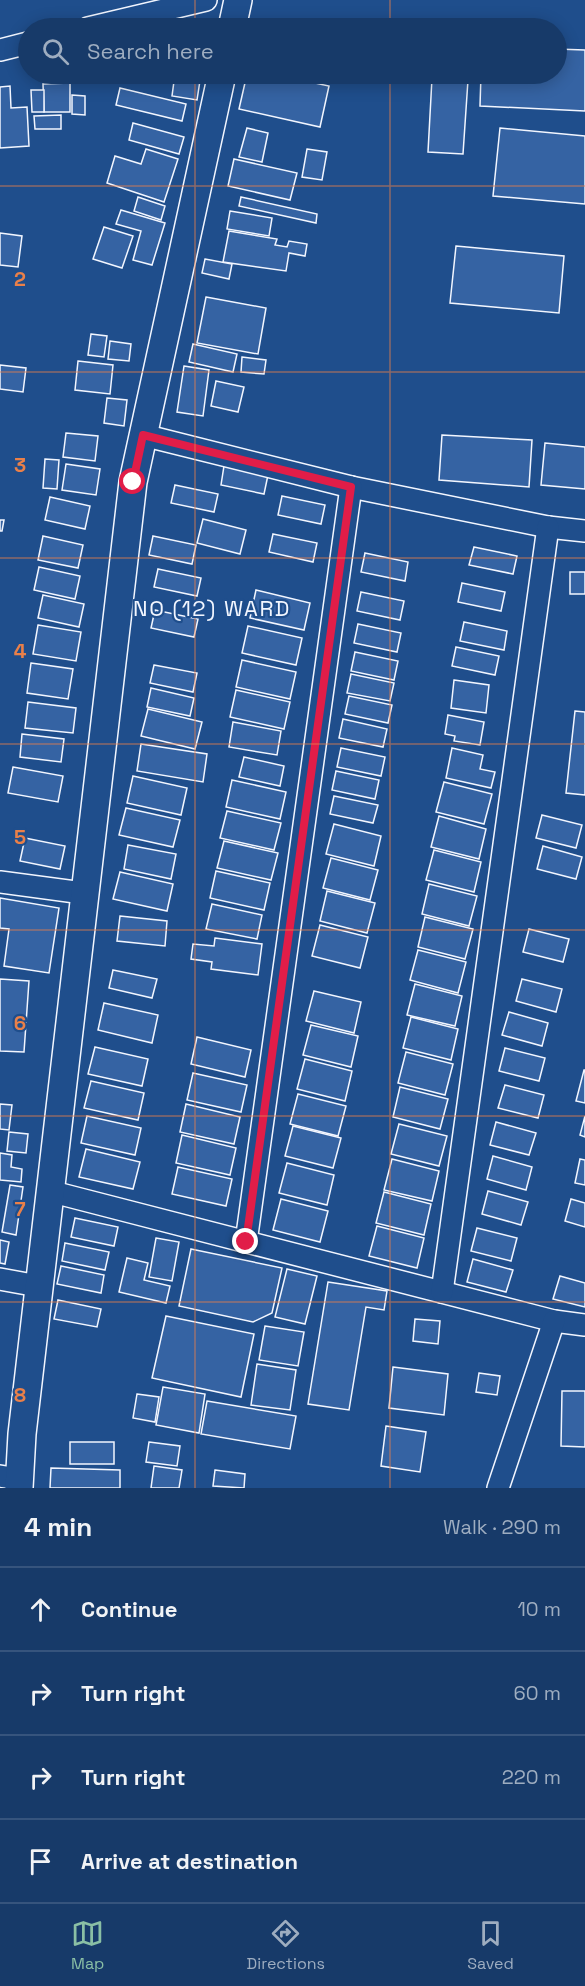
<!DOCTYPE html>
<meta charset="utf-8">
<style>
:root{--surface:#173a69;--page:#20416f;--text:#f1f3f6;--muted:#9eadc0;--line:#36547d;--accent:#8abfa5}
body{margin:0;font-family:"Space Grotesk",sans-serif;background:var(--page);color:var(--text)}
.stop{position:absolute;width:18px;height:18px;margin:-14px;border:4px solid #e11d48;border-radius:50%;background:#fff}
.stop.end{background:#e11d48;border-color:#fff;box-shadow:0 2px 6px #0008}
.list{margin:0;padding:0;list-style:none}
h2{display:flex;justify-content:space-between;align-items:center;height:78px;margin:0;padding:0 24px;font-size:26px}
h2 small{font-size:20px;font-weight:400;color:var(--muted)}
.list li{display:grid;grid-template-columns:39px 1fr auto;gap:18px;align-items:center;box-sizing:border-box;height:84px;padding:0 24px;border-top:2px solid var(--line)}
.list b{display:block;font-size:22px;white-space:nowrap}
.list em{font-size:20px;font-style:normal;color:var(--muted)}
.icon{flex:none;width:33px;height:33px;fill:none;stroke:currentColor;stroke-width:2;stroke-linecap:round;stroke-linejoin:round}
.map{position:relative;flex:none;width:585px;height:1488px;overflow:hidden}
.search{position:absolute;background:var(--surface);box-shadow:0 3px 15px #0003;left:18px;right:18px;top:18px;height:66px;display:flex;align-items:center;gap:15px;box-sizing:border-box;padding:0 21px;border-radius:33px;color:var(--muted);font-size:22px}
.sheet{height:414px;background:var(--surface)}
nav{display:flex;justify-content:space-around;align-items:center;box-sizing:border-box;height:84px;border-top:2px solid var(--line);background:var(--surface);font-size:16px;color:var(--muted)}
nav a{display:grid;justify-items:center;gap:3px}
nav .on{color:var(--accent)}
.map>svg:first-child{display:block}
.building{fill:#3563a3;stroke:#f2f6ff;stroke-width:1.5}
.lines{fill:none;stroke-linecap:round;stroke-linejoin:round}
.minor-casing{stroke:#f2f6ff;stroke-width:24}
.tertiary-casing{stroke:#f2f6ff;stroke-width:30}
.minor{stroke:#1f4e8c;stroke-width:21}
.tertiary{stroke:#1f4e8c;stroke-width:27}
.route{stroke:#e11d48;stroke-width:8}
.grid{fill:none;stroke:#ea8049;stroke-width:1.5;stroke-opacity:0.55}
.labels{text-anchor:middle;stroke-width:4.5;stroke-linejoin:round;paint-order:stroke}
.quarter-label{font-size:22px;letter-spacing:1.5px;fill:#f2f6ff;stroke:#1f4e8c}
.grid-label{font-size:20px;text-anchor:middle;font-weight:bold;fill:#ea8049;stroke:#1f4e8c;stroke-width:4.5;stroke-linejoin:round;paint-order:stroke}
</style>
<div class="map">
<svg width="585" height="1488" viewBox="0 0 585 1488">
<rect width="100%" height="100%" fill="#1f4e8c"/>
<g class="building">
<polygon points="556,49 585,50 585,111 480,106 481,74 556,74"/>
<polygon points="139,74 170,74 169,81"/>
<polygon points="175,74 201,74 197,100 172,96"/>
<polygon points="247,74 273,74 329,86 320,127 239,109"/>
<polygon points="432,78 468,80 463,154 428,152"/>
<polygon points="70,83 70,112 44,112 43,84"/>
<polygon points="10,86 11,108 27,107 29,146 0,148 0,87"/>
<polygon points="120,88 186,104 182,121 116,105"/>
<polygon points="31,90 44,90 44,112 32,112"/>
<polygon points="72,95 85,96 85,115 72,114"/>
<polygon points="61,115 61,129 35,129 34,116"/>
<polygon points="133,123 184,137 179,154 129,140"/>
<polygon points="247,128 268,133 262,162 239,157"/>
<polygon points="500,128 585,136 585,204 493,196"/>
<polygon points="146,149 178,159 164,202 107,183 115,156 141,164"/>
<polygon points="307,149 327,152 322,180 302,177"/>
<polygon points="234,159 297,173 290,200 228,186"/>
<polygon points="138,197 165,206 161,220 134,211"/>
<polygon points="241,197 317,214 316,223 239,206"/>
<polygon points="121,210 165,223 152,265 133,260 141,231 116,224"/>
<polygon points="230,211 272,218 269,236 227,229"/>
<polygon points="104,227 133,236 122,268 93,259"/>
<polygon points="229,231 277,239 275,245 287,247 289,241 307,244 305,256 289,253 286,271 223,262"/>
<polygon points="0,233 22,236 18,267 0,265"/>
<polygon points="456,246 564,256 559,313 450,303"/>
<polygon points="205,259 232,264 229,279 202,273"/>
<polygon points="206,297 266,308 258,354 197,343"/>
<polygon points="91,334 107,336 104,357 88,355"/>
<polygon points="110,341 131,344 129,361 108,359"/>
<polygon points="193,344 237,354 233,372 189,362"/>
<polygon points="242,357 266,360 264,374 241,372"/>
<polygon points="78,361 113,365 110,394 75,390"/>
<polygon points="0,365 26,368 23,392 0,389"/>
<polygon points="184,366 209,370 203,416 177,412"/>
<polygon points="216,381 244,387 238,412 211,406"/>
<polygon points="107,398 127,400 124,426 104,423"/>
<polygon points="66,433 98,436 95,461 63,457"/>
<polygon points="442,435 532,440 529,487 439,480"/>
<polygon points="545,443 585,447 585,489 541,485"/>
<polygon points="45,459 59,460 57,489 43,488"/>
<polygon points="66,464 100,469 96,495 62,490"/>
<polygon points="224,466 268,475 264,494 221,485"/>
<polygon points="175,485 218,494 214,512 171,503"/>
<polygon points="282,496 325,505 321,524 278,515"/>
<polygon points="50,497 90,506 85,529 45,520"/>
<polygon points="203,519 246,530 240,554 197,543"/>
<polygon points="0,520 4,520 2,531 0,531"/>
<polygon points="273,534 317,543 313,562 269,552"/>
<polygon points="43,536 83,545 78,568 38,560"/>
<polygon points="153,536 196,545 192,564 149,555"/>
<polygon points="474,547 517,556 513,574 469,565"/>
<polygon points="365,553 408,562 405,581 361,572"/>
<polygon points="39,567 80,576 75,599 34,590"/>
<polygon points="158,569 201,578 197,596 154,587"/>
<rect x="570" y="572" width="15" height="22"/>
<polygon points="462,583 505,592 501,611 458,602"/>
<polygon points="256,590 310,603 304,630 250,618"/>
<polygon points="361,592 404,601 400,620 357,611"/>
<polygon points="43,595 84,604 79,627 38,618"/>
<polygon points="155,610 198,619 194,637 151,628"/>
<polygon points="464,622 507,631 504,650 460,641"/>
<polygon points="358,624 401,633 397,652 354,643"/>
<polygon points="38,625 81,632 76,661 33,654"/>
<polygon points="248,626 302,638 296,665 242,653"/>
<polygon points="456,647 499,656 495,675 452,666"/>
<polygon points="355,652 398,661 394,680 351,671"/>
<polygon points="242,660 296,672 290,699 236,687"/>
<polygon points="31,663 73,669 68,699 27,693"/>
<polygon points="154,665 197,673 193,692 150,683"/>
<polygon points="351,674 394,683 390,701 347,693"/>
<polygon points="454,680 489,685 486,713 451,708"/>
<polygon points="151,688 194,698 190,716 147,707"/>
<polygon points="236,690 290,702 284,729 230,717"/>
<polygon points="349,696 392,705 388,723 345,714"/>
<polygon points="28,702 76,708 73,733 25,728"/>
<polygon points="148,709 202,722 195,749 141,736"/>
<polygon points="575,711 585,712 585,795 566,793"/>
<polygon points="448,715 484,722 480,745 454,741 455,736 445,734"/>
<polygon points="343,719 387,729 383,747 339,738"/>
<polygon points="233,722 281,731 277,755 229,747"/>
<polygon points="22,734 64,739 61,762 20,757"/>
<polygon points="141,744 207,754 203,782 137,771"/>
<polygon points="341,748 385,757 381,776 337,767"/>
<polygon points="452,748 483,755 480,769 495,772 491,788 446,778"/>
<polygon points="244,757 284,766 280,786 239,777"/>
<polygon points="13,767 63,776 58,802 8,793"/>
<polygon points="336,771 379,780 375,799 332,790"/>
<polygon points="133,776 187,788 181,815 127,803"/>
<polygon points="232,780 286,792 280,819 226,807"/>
<polygon points="444,782 492,794 484,824 436,812"/>
<polygon points="334,796 378,805 373,823 330,814"/>
<polygon points="126,808 180,820 173,847 119,835"/>
<polygon points="227,811 281,823 274,850 220,838"/>
<polygon points="542,815 582,825 576,848 536,838"/>
<polygon points="439,816 486,829 479,859 431,847"/>
<polygon points="334,824 381,836 374,866 326,854"/>
<polygon points="25,838 65,846 60,869 20,861"/>
<polygon points="224,841 278,853 271,880 217,868"/>
<polygon points="128,845 176,854 171,879 124,869"/>
<polygon points="543,846 582,857 576,879 537,869"/>
<polygon points="434,850 481,862 474,892 426,880"/>
<polygon points="331,858 378,870 370,900 323,888"/>
<polygon points="216,871 270,883 264,910 210,898"/>
<polygon points="120,872 173,884 167,911 113,899"/>
<polygon points="429,884 477,896 469,926 422,914"/>
<polygon points="327,891 375,903 367,933 320,921"/>
<polygon points="0,898 59,908 49,973 4,966 9,929 0,928"/>
<polygon points="212,904 262,915 257,939 206,929"/>
<polygon points="120,916 167,921 165,946 117,941"/>
<polygon points="425,917 473,929 465,959 418,947"/>
<polygon points="320,925 368,937 360,968 312,956"/>
<polygon points="529,929 569,939 563,962 523,952"/>
<polygon points="215,938 262,944 258,975 211,969 212,962 191,959 193,944 214,946"/>
<polygon points="418,950 466,962 458,993 410,980"/>
<polygon points="113,970 157,979 152,998 109,988"/>
<polygon points="0,979 29,981 24,1052 0,1051"/>
<polygon points="522,979 562,989 556,1012 516,1001"/>
<polygon points="415,984 462,996 455,1026 407,1015"/>
<polygon points="314,991 361,1002 354,1033 306,1021"/>
<polygon points="104,1003 158,1015 152,1043 98,1030"/>
<polygon points="509,1012 548,1023 542,1046 502,1035"/>
<polygon points="411,1017 458,1029 451,1060 403,1048"/>
<polygon points="311,1025 358,1036 351,1067 303,1055"/>
<polygon points="197,1037 251,1050 245,1077 191,1064"/>
<polygon points="95,1047 148,1059 142,1086 88,1074"/>
<polygon points="505,1048 545,1058 539,1081 499,1071"/>
<polygon points="406,1052 453,1064 445,1095 398,1083"/>
<polygon points="305,1059 352,1071 345,1101 297,1089"/>
<polygon points="584,1070 585,1070 585,1103 576,1101"/>
<polygon points="193,1073 247,1085 241,1112 187,1100"/>
<polygon points="91,1081 144,1093 138,1120 84,1108"/>
<polygon points="505,1085 544,1095 538,1118 498,1108"/>
<polygon points="400,1087 448,1099 440,1129 393,1117"/>
<polygon points="298,1094 346,1106 338,1136 290,1124"/>
<polygon points="0,1104 12,1105 9,1130 0,1129"/>
<polygon points="186,1104 240,1117 234,1144 180,1132"/>
<polygon points="87,1116 141,1128 135,1155 81,1143"/>
<polygon points="585,1116 585,1137 580,1135"/>
<polygon points="496,1122 536,1133 529,1155 490,1145"/>
<polygon points="399,1124 447,1136 439,1166 391,1154"/>
<polygon points="293,1126 341,1138 333,1168 285,1156"/>
<polygon points="9,1132 28,1134 26,1153 7,1151"/>
<polygon points="182,1135 236,1148 230,1175 176,1163"/>
<polygon points="86,1149 140,1162 133,1189 79,1177"/>
<polygon points="0,1153 12,1155 11,1167 22,1169 21,1182 0,1180"/>
<polygon points="493,1156 532,1167 526,1190 487,1179"/>
<polygon points="392,1159 439,1171 432,1201 384,1190"/>
<polygon points="580,1159 585,1160 585,1185 575,1183"/>
<polygon points="287,1163 334,1175 327,1205 279,1193"/>
<polygon points="178,1167 232,1179 226,1206 172,1194"/>
<polygon points="10,1185 23,1187 16,1235 2,1232"/>
<polygon points="488,1191 528,1202 521,1225 482,1214"/>
<polygon points="384,1192 431,1204 424,1235 376,1223"/>
<polygon points="281,1199 328,1211 320,1242 273,1230"/>
<polygon points="571,1199 585,1203 585,1227 565,1221"/>
<polygon points="75,1218 118,1227 114,1246 71,1237"/>
<polygon points="377,1226 424,1238 417,1268 369,1256"/>
<polygon points="477,1228 517,1238 511,1261 471,1251"/>
<polygon points="156,1238 179,1242 172,1281 149,1277"/>
<polygon points="0,1240 9,1242 5,1264 0,1263"/>
<polygon points="65,1243 109,1252 105,1270 62,1261"/>
<polygon points="191,1249 282,1268 272,1313 253,1322 179,1306"/>
<polygon points="127,1258 148,1263 144,1280 170,1286 166,1303 119,1292"/>
<polygon points="473,1259 513,1270 506,1292 467,1282"/>
<polygon points="61,1266 104,1275 101,1293 57,1284"/>
<polygon points="287,1269 317,1276 305,1324 275,1317"/>
<polygon points="560,1276 585,1283 585,1307 553,1299"/>
<polygon points="328,1282 387,1291 384,1310 366,1307 349,1410 308,1404"/>
<polygon points="58,1300 101,1309 97,1327 54,1319"/>
<polygon points="166,1316 254,1334 241,1397 152,1378"/>
<polygon points="415,1319 440,1321 438,1344 413,1341"/>
<polygon points="265,1326 304,1332 298,1366 259,1360"/>
<polygon points="257,1364 296,1370 290,1410 251,1405"/>
<polygon points="393,1367 448,1374 444,1415 389,1408"/>
<polygon points="479,1373 500,1376 497,1395 476,1392"/>
<polygon points="163,1387 205,1394 199,1433 156,1425"/>
<polygon points="562,1391 585,1391 585,1447 561,1446"/>
<polygon points="137,1394 159,1397 155,1422 133,1418"/>
<polygon points="207,1401 296,1416 290,1449 201,1434"/>
<polygon points="386,1426 426,1432 420,1472 381,1466"/>
<rect x="70" y="1442" width="44" height="22"/>
<polygon points="149,1442 180,1446 177,1466 146,1462"/>
<polygon points="154,1466 182,1470 179,1488 151,1488"/>
<polygon points="51,1468 120,1470 120,1488 50,1488"/>
<polygon points="215,1470 245,1474 244,1488 213,1486"/>
</g>
<g class="lines">
<defs>
<g id="minor">
<polyline points="88,28 206,0"/>
<polyline points="0,50 28,43"/>
<polyline points="143,435 351,487 548,527 585,531"/>
<polyline points="0,882 83,893"/>
<polyline points="49,1191 554,1321 585,1325"/>
<polyline points="246,1242 351,487"/>
<polyline points="0,1279 38,1286"/>
<polyline points="442,1292 548,527"/>
<polyline points="0,1476 19,1479"/>
<polyline points="498,1488 554,1321"/>
</g>
<g id="tertiary">
<polyline points="232,28 238,0"/>
<polyline points="19,1488 22,1434 133,482 222,74"/>
</g>
</defs>
<use href="#minor" class="minor-casing"/>
<use href="#tertiary" class="tertiary-casing"/>
<use href="#minor" class="minor"/>
<use href="#tertiary" class="tertiary"/>
</g>
<g class="lines">
<polyline class="route" points="133,482 143,435 351,487 246,1242"/>
</g>
<path class="grid" d="M195 0V28M390 0V28M195 74V1488M390 74V1488M0 186H585M0 372H585M0 558H585M0 744H585M0 930H585M0 1116H585M0 1302H585"/>
<g class="labels">
<g class="quarter-label">
<text x="212" y="616">NO (12) WARD</text>
</g>
</g>
<g class="grid-label">
<text x="20" y="286">2</text>
<text x="20" y="472">3</text>
<text x="20" y="658">4</text>
<text x="20" y="844">5</text>
<text x="20" y="1030">6</text>
<text x="20" y="1216">7</text>
<text x="20" y="1402">8</text>
</g>
</svg>
<div class="stop" style="left:133px;top:482px"></div>
<div class="stop end" style="left:246px;top:1242px"></div>
<div class="search"><svg class="icon" aria-label="search" viewBox="0 0 24 24"><circle cx="10" cy="10" r="6"/><path d="M15 15l6 6"/></svg>Search here</div>
</div>
<section class="sheet">
<h2>4 min<small>Walk · 290 m</small></h2>
<ul class="list">
<li><svg class="icon" aria-label="ahead" viewBox="0 0 24 24"><path d="M12 20V5M6 11l6-6 6 6"/></svg><div><b>Continue</b></div><em>10 m</em></li>
<li><svg class="icon" aria-label="right" viewBox="0 0 24 24"><path d="M7 20v-9h11M14 6l5 5-5 5"/></svg><div><b>Turn right</b></div><em>60 m</em></li>
<li><svg class="icon" aria-label="right" viewBox="0 0 24 24"><path d="M7 20v-9h11M14 6l5 5-5 5"/></svg><div><b>Turn right</b></div><em>220 m</em></li>
<li><svg class="icon" aria-label="arrive" viewBox="0 0 24 24"><path d="M6 21V4h12l-3 4 3 4H6"/></svg><div><b>Arrive at destination</b></div></li>
</ul>
</section>
<nav>
<a class="on"><svg class="icon" aria-label="map" viewBox="0 0 24 24"><path d="M3 6l6-2 6 2 6-2v14l-6 2-6-2-6 2zM9 4v14M15 6v14"/></svg>Map</a>
<a><svg class="icon" aria-label="directions" viewBox="0 0 24 24"><path d="M12 3l9 9-9 9-9-9zM9 14v-3h6M13 9l2 2-2 2"/></svg>Directions</a>
<a><svg class="icon" aria-label="saved" viewBox="0 0 24 24"><path d="M7 4h10v16l-5-4-5 4z"/></svg>Saved</a>
</nav>
